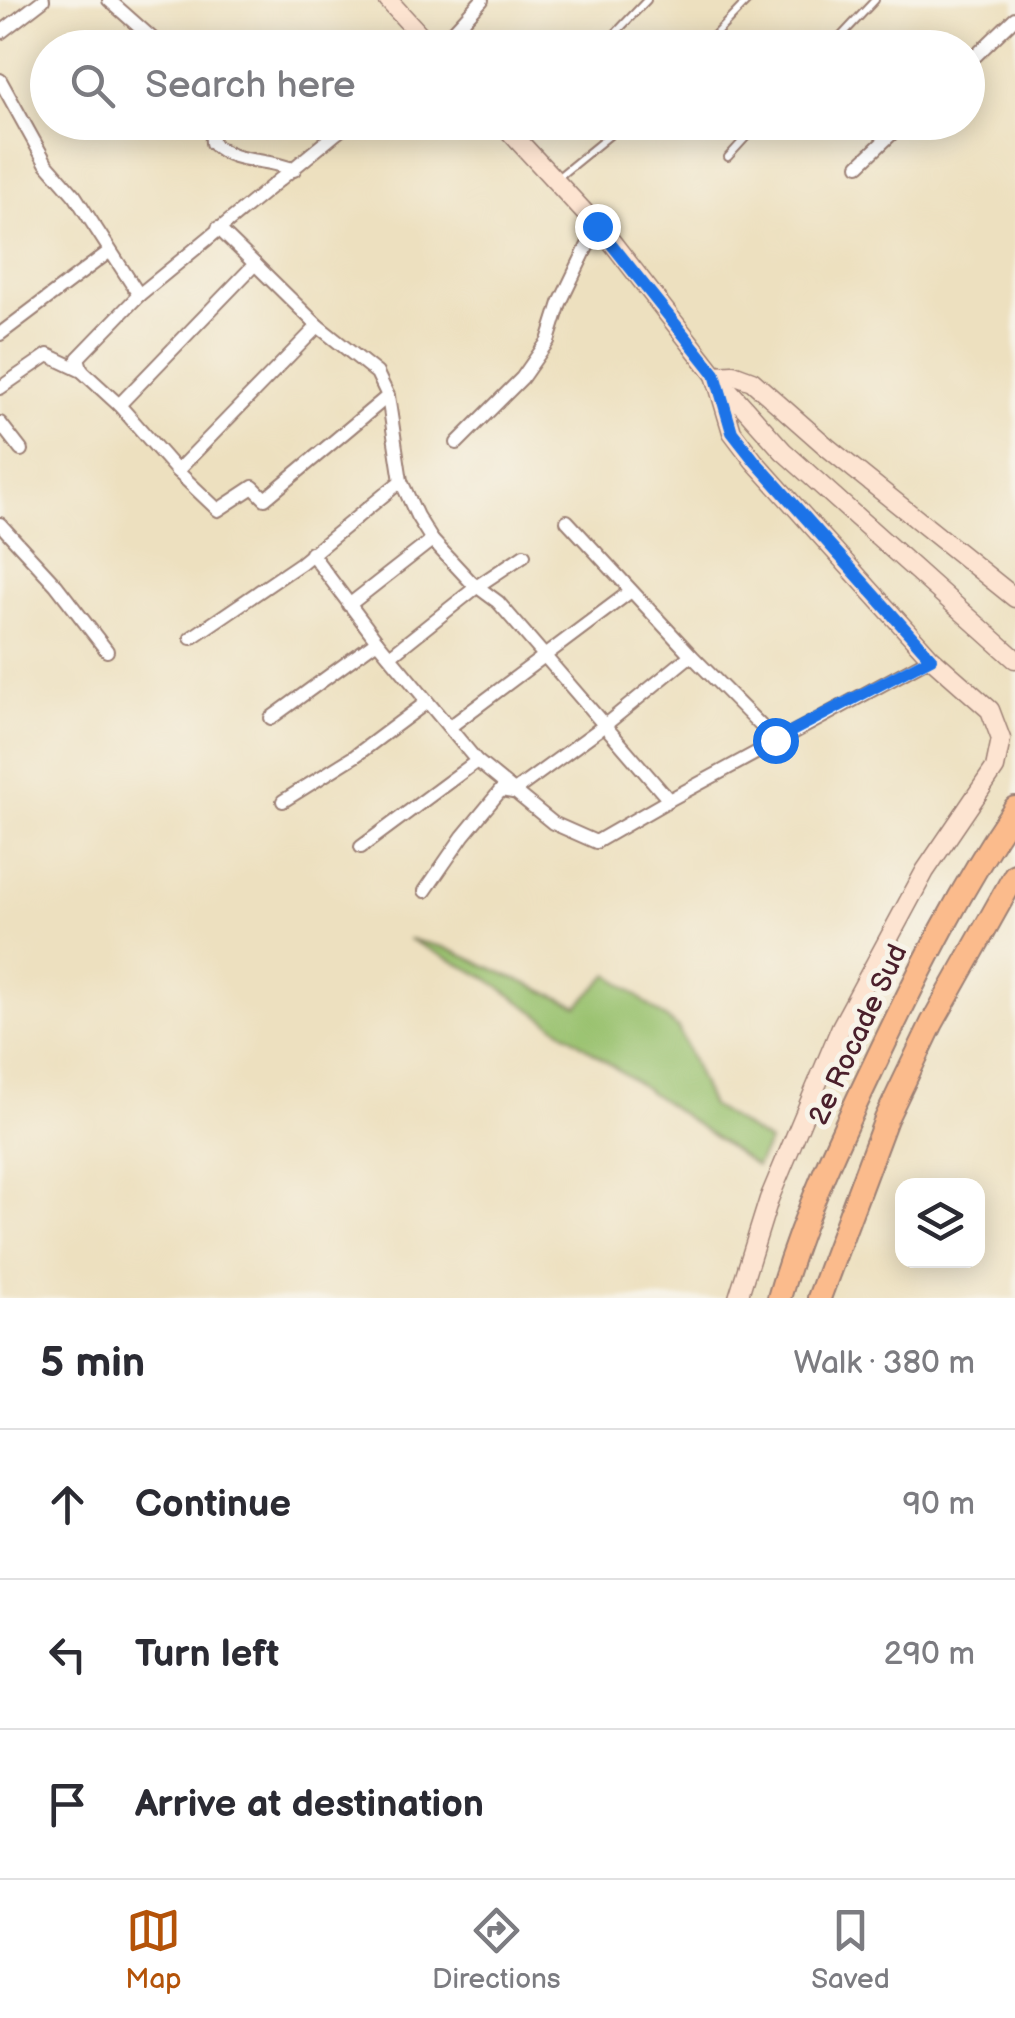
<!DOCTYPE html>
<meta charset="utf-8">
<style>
:root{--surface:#fff;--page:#f7f7f7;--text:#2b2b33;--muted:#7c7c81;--line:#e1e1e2;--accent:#b45309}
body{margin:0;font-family:"Balsamiq Sans",sans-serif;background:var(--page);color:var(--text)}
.controls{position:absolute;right:30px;bottom:30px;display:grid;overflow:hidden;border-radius:20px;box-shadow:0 5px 25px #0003}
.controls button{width:90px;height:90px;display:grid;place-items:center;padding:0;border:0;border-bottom:2px solid var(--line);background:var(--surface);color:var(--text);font:50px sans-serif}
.stop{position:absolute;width:30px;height:30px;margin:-22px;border:8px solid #1a73e8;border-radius:50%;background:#fff}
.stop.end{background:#1a73e8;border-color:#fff;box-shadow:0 2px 10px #0008}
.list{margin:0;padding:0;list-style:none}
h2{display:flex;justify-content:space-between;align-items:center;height:130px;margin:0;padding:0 40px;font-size:42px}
h2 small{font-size:32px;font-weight:400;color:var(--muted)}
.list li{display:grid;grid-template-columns:65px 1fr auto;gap:30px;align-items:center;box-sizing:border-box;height:150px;padding:0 40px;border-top:2px solid var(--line)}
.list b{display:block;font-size:38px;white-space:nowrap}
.list em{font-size:32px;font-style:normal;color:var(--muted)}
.icon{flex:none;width:55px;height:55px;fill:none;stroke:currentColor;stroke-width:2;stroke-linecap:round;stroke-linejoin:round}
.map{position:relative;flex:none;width:1015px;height:1298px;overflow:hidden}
.search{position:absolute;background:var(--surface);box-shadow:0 5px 25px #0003;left:30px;right:30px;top:30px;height:110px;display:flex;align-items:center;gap:25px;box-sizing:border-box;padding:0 35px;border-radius:55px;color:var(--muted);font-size:38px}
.sheet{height:580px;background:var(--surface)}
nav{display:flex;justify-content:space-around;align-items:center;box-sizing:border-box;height:140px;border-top:2px solid var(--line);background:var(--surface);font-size:28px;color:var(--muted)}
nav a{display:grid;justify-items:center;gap:5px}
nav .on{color:var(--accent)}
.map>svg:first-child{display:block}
.green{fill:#98c16d;stroke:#71704c;stroke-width:2.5}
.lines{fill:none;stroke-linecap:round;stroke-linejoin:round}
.lane-casing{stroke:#9c8075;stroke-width:10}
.street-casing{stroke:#9c8075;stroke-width:16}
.secondary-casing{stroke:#9c8075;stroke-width:21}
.highway-casing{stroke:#9c8075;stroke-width:26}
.lane{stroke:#fff;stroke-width:6}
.street{stroke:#fff;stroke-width:12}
.secondary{stroke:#fde4d1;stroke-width:18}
.highway{stroke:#fbbb8c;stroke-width:22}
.route{stroke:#1a73e8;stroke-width:12}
.labels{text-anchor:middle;stroke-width:10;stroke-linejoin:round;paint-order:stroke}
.street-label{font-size:28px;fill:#4a1f2b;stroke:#f7f3e8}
</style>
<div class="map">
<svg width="1015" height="1298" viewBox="0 0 1015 1298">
<rect width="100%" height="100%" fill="#f7f3e8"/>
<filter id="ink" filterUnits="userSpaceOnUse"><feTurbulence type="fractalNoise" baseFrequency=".01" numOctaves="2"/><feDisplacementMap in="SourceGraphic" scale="20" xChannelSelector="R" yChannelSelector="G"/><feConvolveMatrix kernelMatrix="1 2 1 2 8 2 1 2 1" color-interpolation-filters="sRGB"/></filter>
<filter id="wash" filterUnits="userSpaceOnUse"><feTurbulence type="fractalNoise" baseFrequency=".0048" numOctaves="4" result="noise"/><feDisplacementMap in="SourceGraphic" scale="40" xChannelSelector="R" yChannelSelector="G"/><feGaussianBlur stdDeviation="2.25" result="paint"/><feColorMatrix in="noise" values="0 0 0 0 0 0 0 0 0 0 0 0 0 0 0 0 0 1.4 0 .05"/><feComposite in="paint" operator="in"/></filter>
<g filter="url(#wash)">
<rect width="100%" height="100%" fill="#ede0bf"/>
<polygon class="green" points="408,939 443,947 578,1006 609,974 678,1028 711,1106 769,1142 756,1166 485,977"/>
</g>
<g filter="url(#ink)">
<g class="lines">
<defs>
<g id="lane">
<polyline points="607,42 647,0"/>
<polyline points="702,48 748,0"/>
<polyline points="830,48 875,0"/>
<polyline points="728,157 760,122"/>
<polyline points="556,179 626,122"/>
</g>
<g id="street">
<polyline points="109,0 163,48"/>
<polyline points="0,33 43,0"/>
<polyline points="438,48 482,0"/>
<polyline points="968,63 1015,18"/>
<polyline points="0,80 46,163 75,196 139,295 350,122"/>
<path d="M211 122 212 143C238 166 263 156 294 170"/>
<polyline points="859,165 904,122"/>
<polyline points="218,228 255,264 119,405 177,471 318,326"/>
<polyline points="255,264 318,326 377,373 388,396 401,481 417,516 432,540 471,582 498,602 669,800 931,658"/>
<polyline points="0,334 110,251"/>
<polyline points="82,371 78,358 139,295"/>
<polyline points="0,388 48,355 82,371 119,405"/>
<polyline points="0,423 21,450"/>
<polyline points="457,443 522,378 548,341 560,303 597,226"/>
<polyline points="177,471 218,510 253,487 265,499 388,396"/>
<polyline points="567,521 691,655 775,740"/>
<polyline points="0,524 56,585 107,651"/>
<polyline points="311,553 377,641 477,761 553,823 596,842 669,800"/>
<polyline points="349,605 432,540"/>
<polyline points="191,638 301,563 401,481"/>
<polyline points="390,656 479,585 524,555"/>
<polyline points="271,718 377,641"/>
<polyline points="451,726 631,591"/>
<polyline points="283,801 355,756 427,702"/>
<polyline points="361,847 477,761"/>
<polyline points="425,891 463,836 501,790 513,792 605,725 691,655"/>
</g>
<g id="secondary">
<polyline points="388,0 432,48"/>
<polyline points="501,122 611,241 715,375 783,451 1015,659"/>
<polyline points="738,1298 769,1199 841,1027 925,871 995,768 1001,739 990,710 931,658 754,461 732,432 715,375 733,374 752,381 827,447 1015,598"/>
</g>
<g id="highway">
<path d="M779 1298C803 1215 841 1134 878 1057 919 971 961 887 1015 808"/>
<polyline points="819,1298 886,1119 932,1023 1015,875"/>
</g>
</defs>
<use href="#lane" class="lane-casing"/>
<use href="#street" class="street-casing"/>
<use href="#secondary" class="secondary-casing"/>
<use href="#highway" class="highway-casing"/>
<use href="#lane" class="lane"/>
<use href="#street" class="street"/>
<use href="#secondary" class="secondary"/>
<use href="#highway" class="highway"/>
</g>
</g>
<g class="lines" filter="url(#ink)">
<polyline class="route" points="597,226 715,374 732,432 754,460 931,658 775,740"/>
</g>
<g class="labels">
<g class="street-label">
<text transform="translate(857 1034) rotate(-65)" y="10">2e Rocade Sud</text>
</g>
</g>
</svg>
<div class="controls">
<button><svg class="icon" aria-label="layers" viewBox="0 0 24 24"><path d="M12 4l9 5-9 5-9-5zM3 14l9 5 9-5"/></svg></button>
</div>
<div class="stop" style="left:775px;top:740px"></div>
<div class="stop end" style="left:597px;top:226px"></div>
<div class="search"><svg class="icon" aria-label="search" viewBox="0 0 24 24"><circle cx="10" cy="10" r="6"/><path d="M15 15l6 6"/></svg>Search here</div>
</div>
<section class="sheet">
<h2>5 min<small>Walk · 380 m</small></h2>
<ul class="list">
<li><svg class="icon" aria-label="ahead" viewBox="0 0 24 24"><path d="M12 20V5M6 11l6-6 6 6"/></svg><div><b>Continue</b></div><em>90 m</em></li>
<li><svg class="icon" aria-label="left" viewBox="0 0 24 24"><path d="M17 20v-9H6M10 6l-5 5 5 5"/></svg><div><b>Turn left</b></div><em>290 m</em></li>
<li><svg class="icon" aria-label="arrive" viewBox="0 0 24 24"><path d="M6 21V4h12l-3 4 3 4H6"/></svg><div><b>Arrive at destination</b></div></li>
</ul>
</section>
<nav>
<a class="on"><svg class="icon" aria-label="map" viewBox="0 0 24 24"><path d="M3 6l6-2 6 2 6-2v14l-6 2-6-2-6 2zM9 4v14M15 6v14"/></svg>Map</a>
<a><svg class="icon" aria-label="directions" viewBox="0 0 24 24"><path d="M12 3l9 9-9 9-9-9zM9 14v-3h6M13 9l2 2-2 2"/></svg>Directions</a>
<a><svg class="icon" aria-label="saved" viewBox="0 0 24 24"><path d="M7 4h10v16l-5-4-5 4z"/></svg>Saved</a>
</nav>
